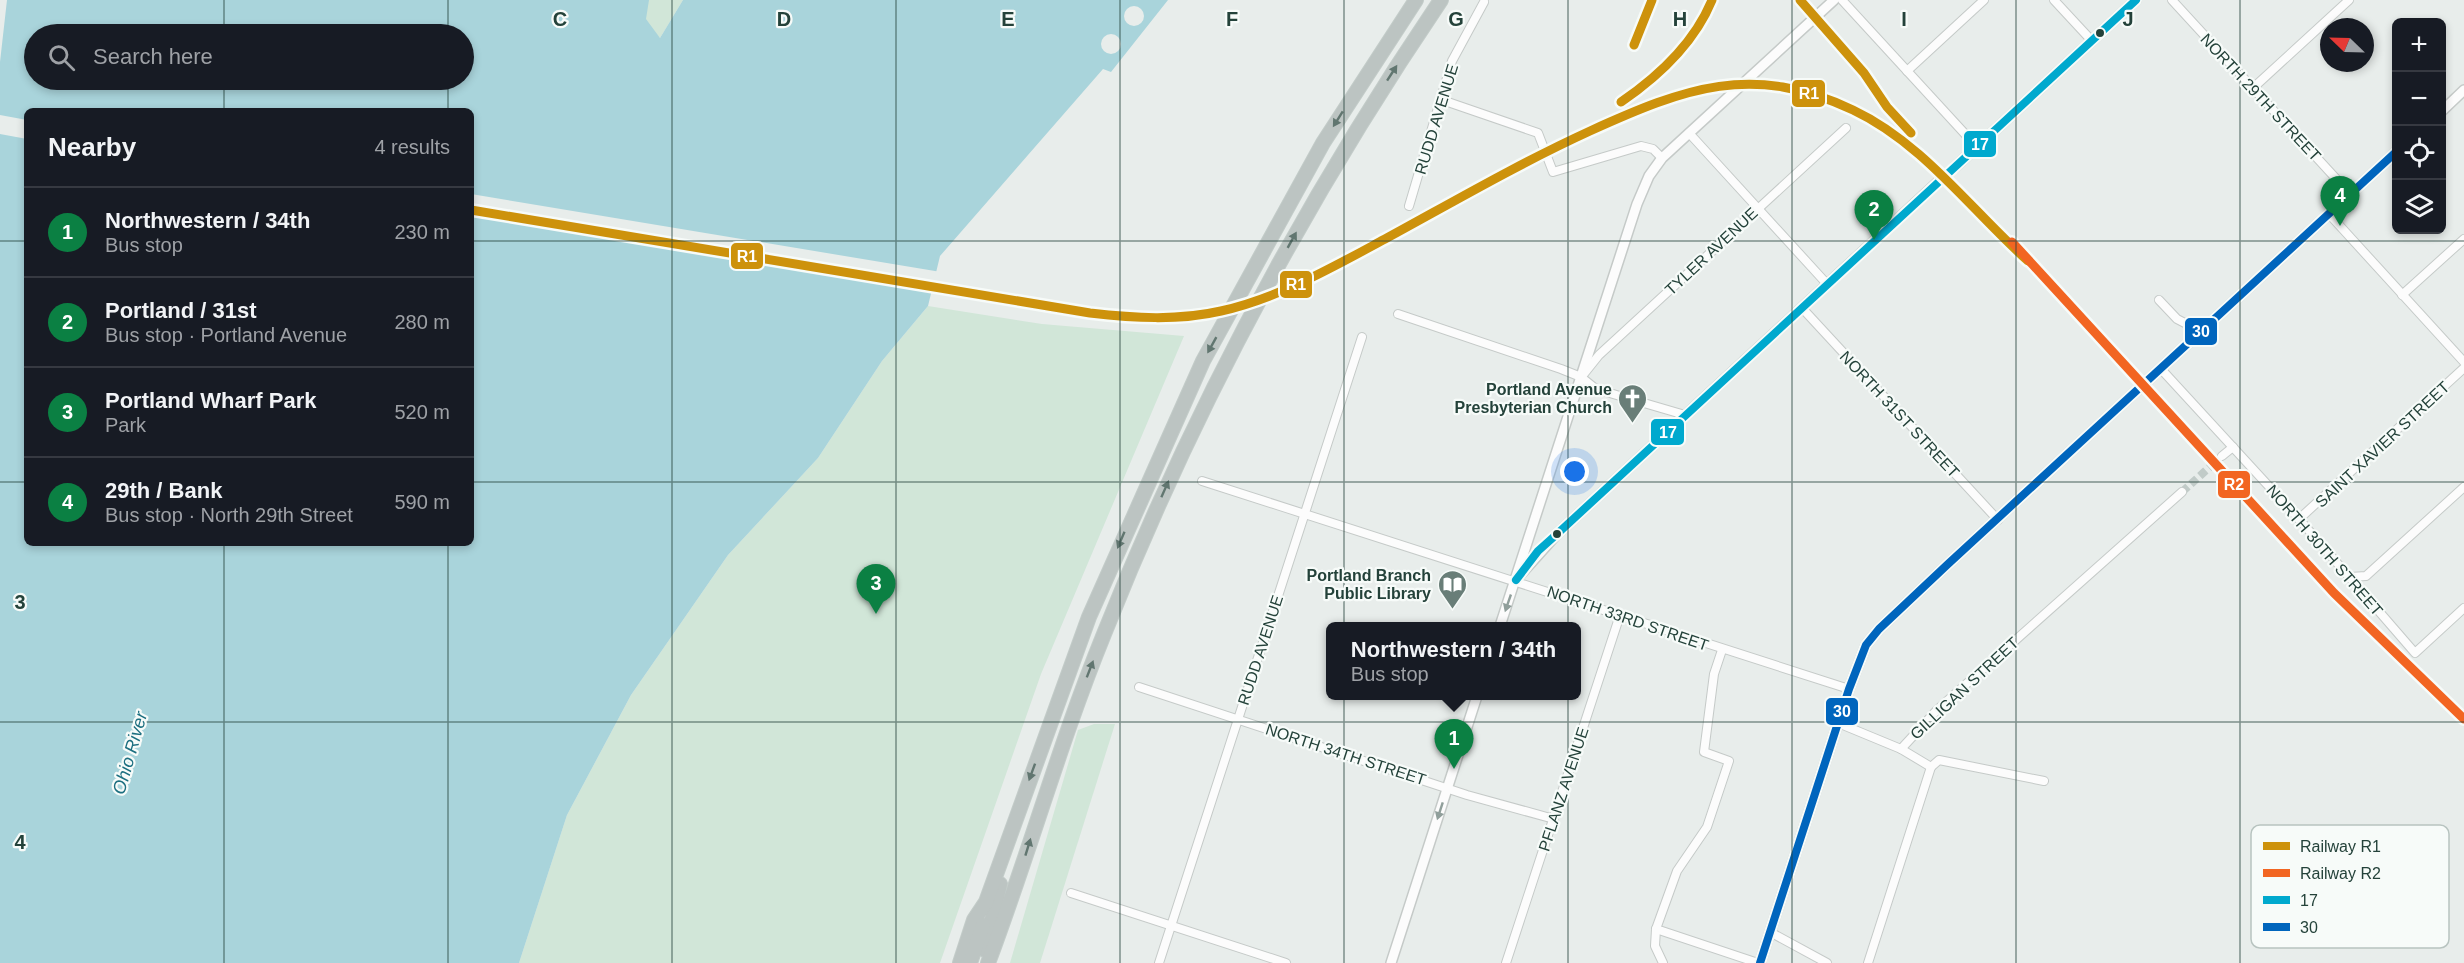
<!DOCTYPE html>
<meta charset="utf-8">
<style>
:root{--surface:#171b24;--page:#20242c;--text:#f1f3f6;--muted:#9ea1a6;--line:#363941;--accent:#0b8043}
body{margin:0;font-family:Helvetica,sans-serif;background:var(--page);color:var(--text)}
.controls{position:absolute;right:18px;top:18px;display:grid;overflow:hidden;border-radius:9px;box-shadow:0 3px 9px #0003}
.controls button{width:54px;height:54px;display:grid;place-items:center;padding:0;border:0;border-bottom:2px solid var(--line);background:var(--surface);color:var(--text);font:30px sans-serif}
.compass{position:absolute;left:2320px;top:18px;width:54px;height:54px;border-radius:50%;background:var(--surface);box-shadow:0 3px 9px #0003;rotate:293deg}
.you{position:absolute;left:1575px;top:472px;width:21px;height:21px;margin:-15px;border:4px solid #fff;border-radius:50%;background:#1a73e8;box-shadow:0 0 0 9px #1a73e833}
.badge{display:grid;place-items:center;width:39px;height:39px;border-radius:50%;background:var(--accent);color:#fff;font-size:20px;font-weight:700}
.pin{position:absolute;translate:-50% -50px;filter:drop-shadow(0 2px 3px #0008)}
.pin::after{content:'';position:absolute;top:32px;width:21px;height:18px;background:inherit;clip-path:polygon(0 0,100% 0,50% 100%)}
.popup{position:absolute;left:1326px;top:622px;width:255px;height:78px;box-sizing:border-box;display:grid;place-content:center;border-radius:9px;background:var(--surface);filter:drop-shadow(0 2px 4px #0005);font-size:20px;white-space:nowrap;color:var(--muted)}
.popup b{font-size:22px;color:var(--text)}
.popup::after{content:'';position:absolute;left:50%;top:100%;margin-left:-12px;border:12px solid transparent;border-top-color:var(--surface)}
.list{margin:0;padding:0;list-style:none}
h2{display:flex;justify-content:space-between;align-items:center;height:78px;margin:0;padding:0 24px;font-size:26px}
h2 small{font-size:20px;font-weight:400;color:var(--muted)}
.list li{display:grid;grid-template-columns:39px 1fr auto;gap:18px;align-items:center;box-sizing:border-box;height:90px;padding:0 24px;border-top:2px solid var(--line)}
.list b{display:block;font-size:22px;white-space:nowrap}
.list p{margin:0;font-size:20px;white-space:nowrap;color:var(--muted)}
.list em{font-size:20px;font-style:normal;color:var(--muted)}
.icon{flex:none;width:33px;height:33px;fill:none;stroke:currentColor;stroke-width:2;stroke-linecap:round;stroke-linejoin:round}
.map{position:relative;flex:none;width:2464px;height:963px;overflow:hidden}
.search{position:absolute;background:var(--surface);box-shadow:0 3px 9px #0003;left:24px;top:24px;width:450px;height:66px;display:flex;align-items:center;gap:15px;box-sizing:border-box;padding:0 21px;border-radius:33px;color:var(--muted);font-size:22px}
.panel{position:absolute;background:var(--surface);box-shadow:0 3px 9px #0003;left:24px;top:108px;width:450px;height:438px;border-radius:9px}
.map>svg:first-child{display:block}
.green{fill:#d1e6d8}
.water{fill:#a9d4db;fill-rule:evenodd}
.pier{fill:#e8edeb}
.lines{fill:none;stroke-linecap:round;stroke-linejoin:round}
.minor-tunnel{stroke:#c1cbc8;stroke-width:8;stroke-dasharray:8 4;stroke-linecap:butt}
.tertiary-tunnel{stroke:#c1cbc8;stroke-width:9;stroke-dasharray:9 4.5;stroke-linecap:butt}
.minor-casing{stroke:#c5cac8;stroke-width:10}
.tertiary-casing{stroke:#c5cac8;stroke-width:12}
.motorway-casing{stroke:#c3ccc9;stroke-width:16}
.minor{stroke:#fcfcfc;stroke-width:8}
.tertiary{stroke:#fcfcfc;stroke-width:9}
.motorway{stroke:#bcc4c2;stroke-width:14}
.bus-1-casing{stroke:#f7fbf9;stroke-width:12}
.bus-2-casing{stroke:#f7fbf9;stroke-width:12}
.bus-1{stroke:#00a9ce;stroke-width:8}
.bus-2{stroke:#0065bd;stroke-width:8}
.rail-1-casing{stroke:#f7fbf9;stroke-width:14}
.rail-2-casing{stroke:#f7fbf9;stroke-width:14}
.rail-1{stroke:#cd920c;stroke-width:9}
.rail-2{stroke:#f26522;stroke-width:9}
.oneway{fill:#617670}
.oneway2{fill:#909f9b}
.grid{fill:none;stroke:#24423a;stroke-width:1.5;stroke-opacity:0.55}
.bus-dot{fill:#24423a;stroke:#f7fbf9;stroke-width:2}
.labels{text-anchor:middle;stroke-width:4.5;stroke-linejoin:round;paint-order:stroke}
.street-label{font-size:16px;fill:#24423a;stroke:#f7fbf9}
.poi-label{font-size:16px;font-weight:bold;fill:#24423a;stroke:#f7fbf9;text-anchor:end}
.water-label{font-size:18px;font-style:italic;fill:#1c6f80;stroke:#f7fbf9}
.key{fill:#f7fbf9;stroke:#b8c4c0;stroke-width:1.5}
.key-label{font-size:16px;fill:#24423a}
.grid-label{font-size:20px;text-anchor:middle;font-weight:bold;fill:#24423a;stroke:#f7fbf9;stroke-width:4.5;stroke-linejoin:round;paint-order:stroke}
.line-badge{stroke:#f7fbf9;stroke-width:2}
.badge-label{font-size:16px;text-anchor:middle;font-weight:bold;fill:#fff}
</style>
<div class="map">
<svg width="2464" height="963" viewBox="0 0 2464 963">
<rect width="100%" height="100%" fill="#e8edeb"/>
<g class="green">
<polygon points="624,0 683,0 660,38"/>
<polygon points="928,306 1042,324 1184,336 1041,674 940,963 519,963 567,815 631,695 728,555 818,458 882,361"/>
<polygon points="1094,724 1115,724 1040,963 1010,963 1078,730"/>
</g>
<path class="water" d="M7 0H649L646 19 660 38 683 0H1168L1111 72 1103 69 940 256 928 306 882 361 818 458 728 555 631 695 567 815 519 963H0V62ZM34 34H464V80H34ZM27 111H471V543H27Z"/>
<g class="pier">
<circle cx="1134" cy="16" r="10"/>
<circle cx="1111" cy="44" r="10"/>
<polygon points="0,115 27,120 27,139 0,134"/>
<polygon points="471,194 941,272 936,291 471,213"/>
</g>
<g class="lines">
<polyline class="minor-tunnel" points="2182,492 2222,456"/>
<polyline class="tertiary-tunnel" points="1938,182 1955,167"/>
<defs>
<g id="minor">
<polyline points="1842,0 1977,147"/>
<polyline points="2054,0 2092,41"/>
<polyline points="2172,0 2351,195"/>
<polyline points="1907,71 1984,0"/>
<polyline points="2253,88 2349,0"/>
<polyline points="1442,100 1538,133 1553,172 1641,146 1653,149 1662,158"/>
<polyline points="1689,133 1827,284"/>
<polyline points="1409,206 1452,61 1484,2"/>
<polyline points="2329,214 2464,362"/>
<polyline points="2402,295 2464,239"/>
<polyline points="2159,300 2177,319 2202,332"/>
<polyline points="1802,308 1998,520"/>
<polyline points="1398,314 1561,369 1581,377 1596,389 1685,415"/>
<polyline points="2161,369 2299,519 2415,653 2464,608"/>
<polyline points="1583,375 1599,355 1846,128"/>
<polyline points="2222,456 2233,447"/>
<polyline points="1202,481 1849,689"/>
<polyline points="2299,519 2464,368"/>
<polyline points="2350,577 2366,576 2464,487"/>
<polyline points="1722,650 1714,674 1704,752 1729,761 1707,827 1677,871 1656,929 1758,963"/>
<polyline points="1139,687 1467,795 1554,819"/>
<polyline points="1838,723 1901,749 1931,767"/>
<polyline points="1901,749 1937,710 2182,492"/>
<polyline points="1931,767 1939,760 2044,781"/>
<polyline points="1071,893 1286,963"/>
<polyline points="1656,929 1655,946 1663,963"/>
<polyline points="1770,932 1827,963"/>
<polyline points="1159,963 1362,337"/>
<polyline points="1506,963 1620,615"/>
<polyline points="1868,963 1931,767"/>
</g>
<g id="tertiary">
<polyline points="2442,111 2464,90"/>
<polyline points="1955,167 2136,0"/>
<polyline points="1521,574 1557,534 1938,182"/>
<polyline points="1500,626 1637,204 1649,176 1662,158 1834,0"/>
<polyline points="1391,963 1477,696"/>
<polyline points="1760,963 1849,689 1866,645 1879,629 1948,564 2396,152"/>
</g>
<g id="motorway">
<polyline points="985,950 1000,884"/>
<polyline points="960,963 974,920 986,902 1089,617 1203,361 1323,143 1416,0"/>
<polyline points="970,963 983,925"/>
<path d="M988 963C1029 854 1060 742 1104 634 1193 410 1306 199 1441 0"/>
</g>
</defs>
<use href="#minor" class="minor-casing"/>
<use href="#tertiary" class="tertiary-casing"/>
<use href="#motorway" class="motorway-casing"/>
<use href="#minor" class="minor"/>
<use href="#tertiary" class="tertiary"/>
<use href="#motorway" class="motorway"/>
<defs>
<polyline id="bus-1" points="1516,580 1538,551 1557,534 2136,0"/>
<polyline id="bus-2" points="1760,963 1849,689 1866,645 1879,629 1948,564 2396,152"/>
</defs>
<use href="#bus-1" class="bus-1-casing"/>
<use href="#bus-2" class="bus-2-casing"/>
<use href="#bus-1" class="bus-1"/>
<use href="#bus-2" class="bus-2"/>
<defs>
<g id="rail-1">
<polyline points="1800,0 1864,73 1887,107 1911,133"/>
<polyline points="1634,45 1652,0"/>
<path d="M1621 102C1659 76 1694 44 1712 0"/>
<path d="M471 210 1090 313C1133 318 1178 321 1221 311 1279 298 1333 267 1385 239 1453 202 1520 163 1590 131 1685 88 1752 62 1853 110 1923 143 1971 210 2028 261"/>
</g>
<polyline id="rail-2" points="2012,242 2334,593 2464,719"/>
</defs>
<use href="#rail-1" class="rail-1-casing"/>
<use href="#rail-2" class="rail-2-casing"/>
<use href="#rail-1" class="rail-1"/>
<use href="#rail-2" class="rail-2"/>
</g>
<defs><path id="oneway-solid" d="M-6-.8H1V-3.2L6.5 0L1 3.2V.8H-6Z" transform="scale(1.5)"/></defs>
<g class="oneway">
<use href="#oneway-solid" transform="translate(1392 73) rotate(-57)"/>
<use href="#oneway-solid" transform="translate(1338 119) rotate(122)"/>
<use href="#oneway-solid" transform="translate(1292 240) rotate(-61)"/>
<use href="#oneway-solid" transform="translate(1212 345) rotate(119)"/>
<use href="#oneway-solid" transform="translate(1165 489) rotate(-66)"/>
<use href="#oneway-solid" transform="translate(1121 540) rotate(113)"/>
<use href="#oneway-solid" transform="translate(1090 669) rotate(-69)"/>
<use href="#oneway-solid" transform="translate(1032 772) rotate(110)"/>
<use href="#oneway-solid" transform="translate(1028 847) rotate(-73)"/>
</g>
<g class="oneway2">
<use href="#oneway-solid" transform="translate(1508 603) rotate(109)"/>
<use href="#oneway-solid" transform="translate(1440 811) rotate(108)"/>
</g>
<path class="grid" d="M224 0V34M448 0V34M672 0V963M896 0V963M1120 0V963M1344 0V963M1568 0V963M1792 0V963M2016 0V963M2240 0V963M224 80V111M448 80V111M0 241H27M471 241H2464M0 482H27M471 482H2464M224 543V963M448 543V963M0 722H2464"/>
<defs>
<symbol id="church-pin" viewBox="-11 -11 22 30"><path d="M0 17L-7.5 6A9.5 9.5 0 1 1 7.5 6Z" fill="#697e78" stroke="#f7fbf9"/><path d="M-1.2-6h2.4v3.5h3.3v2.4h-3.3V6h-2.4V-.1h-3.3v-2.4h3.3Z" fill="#fff"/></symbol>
<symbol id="library-pin" viewBox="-11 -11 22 30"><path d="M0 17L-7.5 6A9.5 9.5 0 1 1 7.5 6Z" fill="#697e78" stroke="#f7fbf9"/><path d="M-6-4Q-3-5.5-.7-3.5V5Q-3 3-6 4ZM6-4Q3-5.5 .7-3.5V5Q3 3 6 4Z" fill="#fff"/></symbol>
</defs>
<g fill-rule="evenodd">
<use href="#church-pin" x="1616" y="382" width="33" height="45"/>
<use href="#library-pin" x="1436" y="568" width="33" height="45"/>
</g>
<g class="bus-dot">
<circle cx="2100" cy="33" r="5"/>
<circle cx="1557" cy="534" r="5"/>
</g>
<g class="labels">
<g class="street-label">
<text transform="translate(2261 97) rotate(47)" y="6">NORTH 29TH STREET</text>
<text transform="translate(1436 119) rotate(-73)" y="6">RUDD AVENUE</text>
<text transform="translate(1711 251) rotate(-43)" y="6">TYLER AVENUE</text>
<text transform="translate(1900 414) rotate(47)" y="6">NORTH 31ST STREET</text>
<text transform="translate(2382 444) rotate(-43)" y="6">SAINT XAVIER STREET</text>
<text transform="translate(2325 550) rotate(49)" y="6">NORTH 30TH STREET</text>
<text transform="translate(1628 618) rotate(19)" y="6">NORTH 33RD STREET</text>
<text transform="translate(1260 650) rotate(-72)" y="6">RUDD AVENUE</text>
<text transform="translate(1964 688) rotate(-43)" y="6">GILLIGAN STREET</text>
<text transform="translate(1346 754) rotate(18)" y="6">NORTH 34TH STREET</text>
<text transform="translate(1563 789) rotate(-72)" y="6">PFLANZ AVENUE</text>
</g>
<g class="poi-label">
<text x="1612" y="395">Portland Avenue<tspan x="1612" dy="18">Presbyterian Church</tspan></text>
<text x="1431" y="581">Portland Branch<tspan x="1431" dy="18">Public Library</tspan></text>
</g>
<g class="water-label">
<text transform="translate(130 753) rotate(-74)" y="6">Ohio River</text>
</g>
</g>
<rect x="2251" y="825" width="198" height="123" rx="9" class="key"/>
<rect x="2263" y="842" width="27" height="8" fill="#cd920c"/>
<rect x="2263" y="869" width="27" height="8" fill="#f26522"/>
<rect x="2263" y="896" width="27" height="8" fill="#00a9ce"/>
<rect x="2263" y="923" width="27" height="8" fill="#0065bd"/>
<g class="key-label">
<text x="2300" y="852">Railway R1</text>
<text x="2300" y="879">Railway R2</text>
<text x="2300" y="906">17</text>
<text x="2300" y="933">30</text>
</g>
<g class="grid-label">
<text x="560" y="26">C</text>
<text x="784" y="26">D</text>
<text x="1008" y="26">E</text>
<text x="1232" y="26">F</text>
<text x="1456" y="26">G</text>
<text x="1680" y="26">H</text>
<text x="1904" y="26">I</text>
<text x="2128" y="26">J</text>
<text x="20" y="609">3</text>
<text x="20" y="849">4</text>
</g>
<g class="line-badge">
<rect x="1791" y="79" width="35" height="29" rx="6" fill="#cd920c"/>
<rect x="1963" y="130" width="34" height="28" rx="6" fill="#00a9ce"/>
<rect x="730" y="242" width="34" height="28" rx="6" fill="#cd920c"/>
<rect x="1279" y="270" width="34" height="29" rx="6" fill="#cd920c"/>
<rect x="2184" y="317" width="34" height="29" rx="6" fill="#0065bd"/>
<rect x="1650" y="418" width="35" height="28" rx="6" fill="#00a9ce"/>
<rect x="2217" y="470" width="34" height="29" rx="6" fill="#f26522"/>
<rect x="1825" y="697" width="34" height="29" rx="6" fill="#0065bd"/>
</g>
<g class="badge-label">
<text x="1809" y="99">R1</text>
<text x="1980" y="150">17</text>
<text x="747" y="262">R1</text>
<text x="1296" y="290">R1</text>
<text x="2201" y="337">30</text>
<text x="1668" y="438">17</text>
<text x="2234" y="490">R2</text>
<text x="1842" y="717">30</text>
</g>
</svg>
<div class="controls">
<button>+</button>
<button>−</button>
<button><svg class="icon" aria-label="locate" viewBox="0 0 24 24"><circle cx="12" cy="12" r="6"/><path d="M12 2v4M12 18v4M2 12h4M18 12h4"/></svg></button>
<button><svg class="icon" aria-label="layers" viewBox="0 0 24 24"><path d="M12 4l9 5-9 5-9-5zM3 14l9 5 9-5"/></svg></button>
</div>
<svg class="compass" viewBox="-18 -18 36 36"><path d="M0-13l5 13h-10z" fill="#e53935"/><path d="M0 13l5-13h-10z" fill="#9ea1a6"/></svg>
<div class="you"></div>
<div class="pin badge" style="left:1454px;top:769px">1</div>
<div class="popup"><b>Northwestern / 34th</b>Bus stop</div>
<div class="pin badge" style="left:1874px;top:240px">2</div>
<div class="pin badge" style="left:876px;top:614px">3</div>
<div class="pin badge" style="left:2340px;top:226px">4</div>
<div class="search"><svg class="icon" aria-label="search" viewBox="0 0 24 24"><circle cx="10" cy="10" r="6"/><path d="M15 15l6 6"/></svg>Search here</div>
<section class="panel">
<h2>Nearby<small>4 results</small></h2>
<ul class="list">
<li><span class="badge">1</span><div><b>Northwestern / 34th</b><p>Bus stop</p></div><em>230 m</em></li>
<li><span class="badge">2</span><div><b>Portland / 31st</b><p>Bus stop · Portland Avenue</p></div><em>280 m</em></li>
<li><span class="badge">3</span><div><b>Portland Wharf Park</b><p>Park</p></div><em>520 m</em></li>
<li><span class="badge">4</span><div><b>29th / Bank</b><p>Bus stop · North 29th Street</p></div><em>590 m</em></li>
</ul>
</section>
</div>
